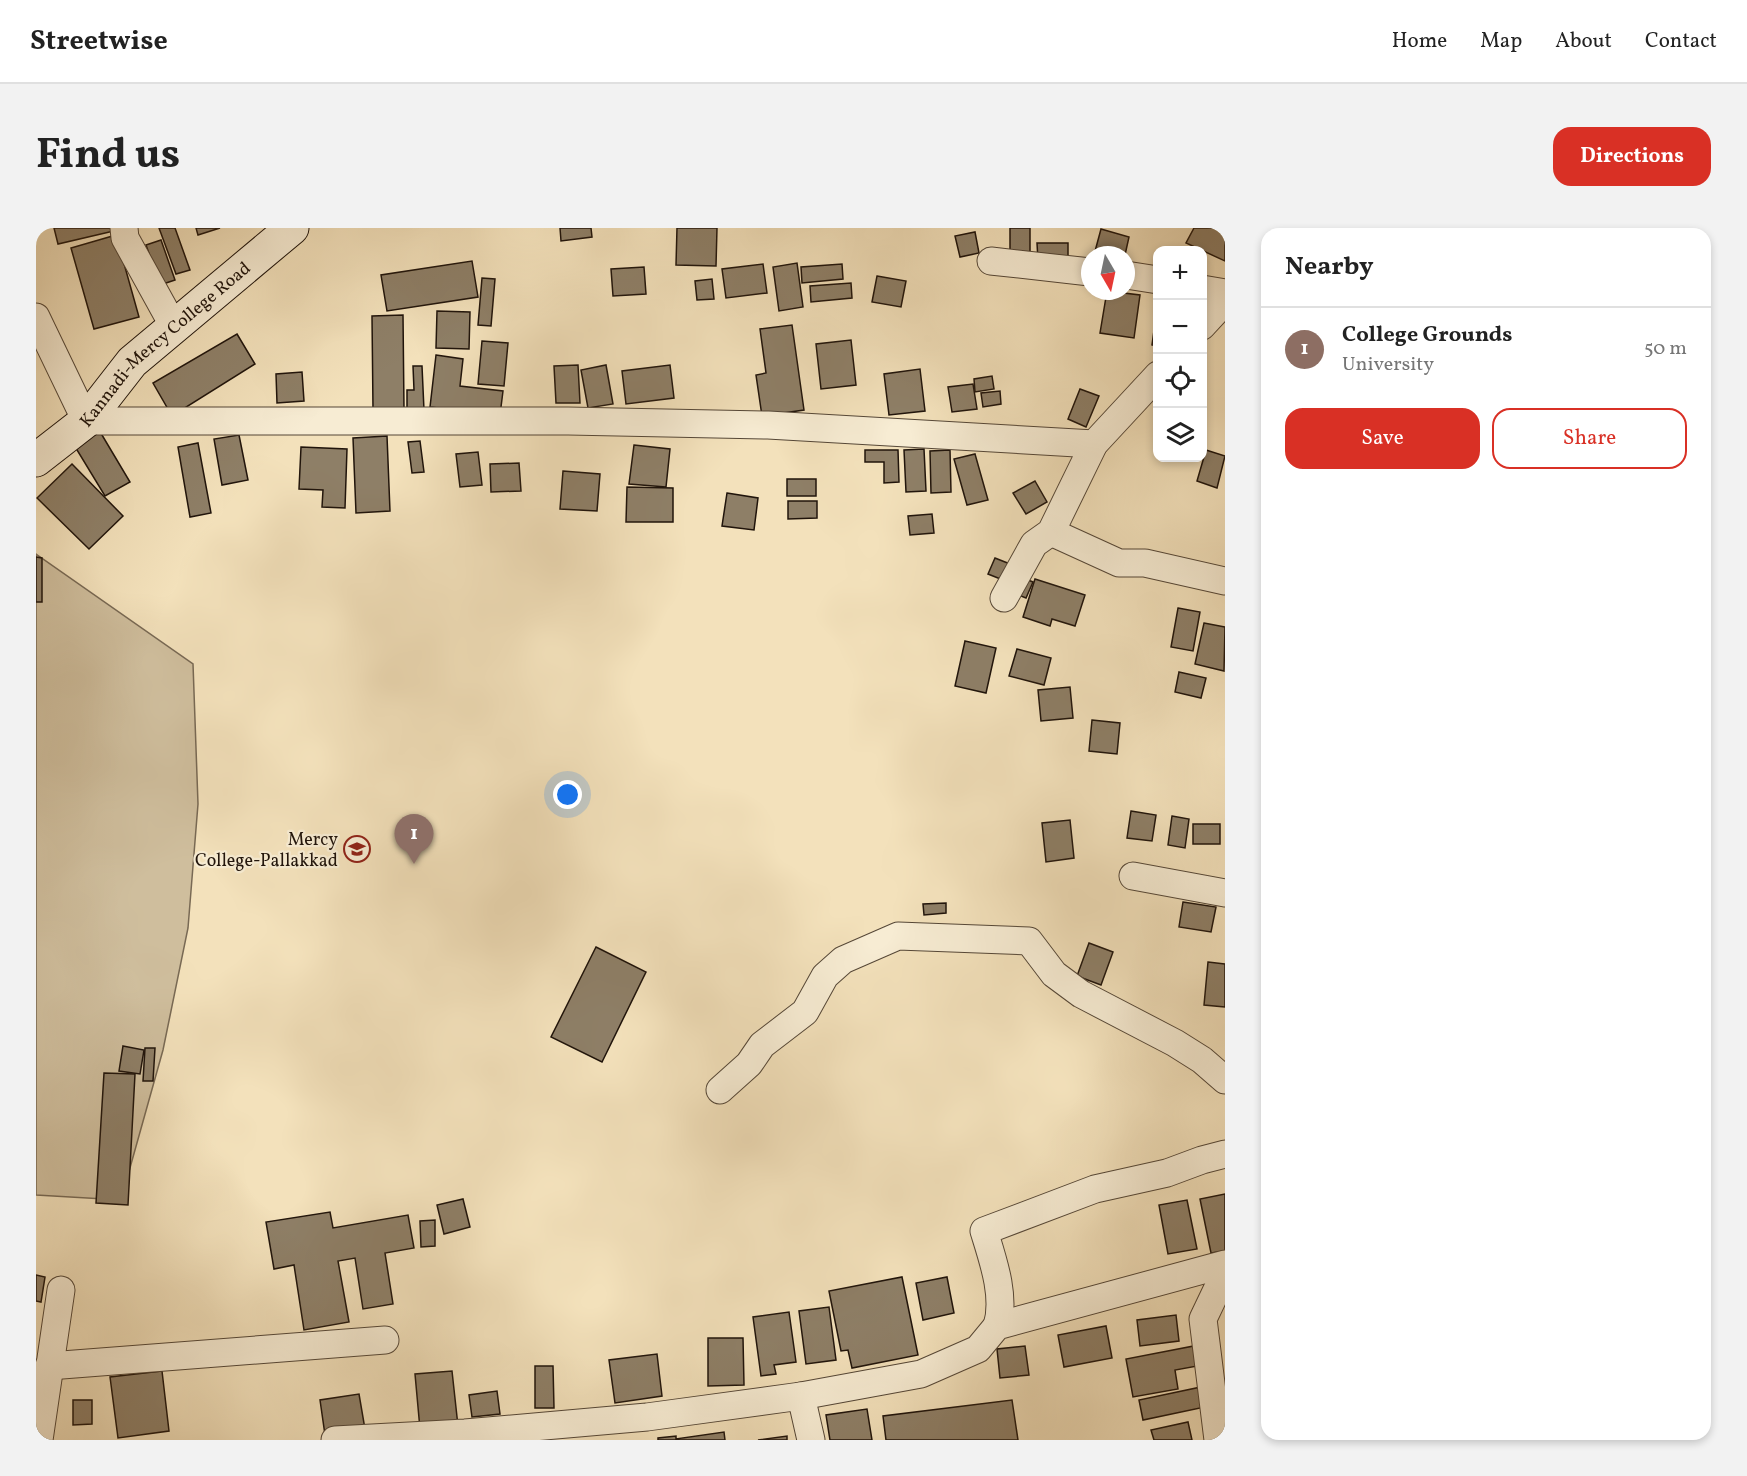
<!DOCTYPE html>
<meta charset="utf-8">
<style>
:root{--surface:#fff;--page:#f2f2f2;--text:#222;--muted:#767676;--line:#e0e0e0;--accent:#d93025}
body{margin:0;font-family:Vollkorn,serif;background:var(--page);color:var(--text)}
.controls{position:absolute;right:18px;top:18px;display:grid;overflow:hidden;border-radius:12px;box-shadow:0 3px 9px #0003}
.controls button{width:54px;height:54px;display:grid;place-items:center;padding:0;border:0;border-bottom:2px solid var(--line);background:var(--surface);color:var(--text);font:30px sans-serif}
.compass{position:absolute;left:1045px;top:18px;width:54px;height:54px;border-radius:50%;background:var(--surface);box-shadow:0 3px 9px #0003;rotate:171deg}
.you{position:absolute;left:532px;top:567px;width:21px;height:21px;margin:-15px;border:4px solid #fff;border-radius:50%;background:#1a73e8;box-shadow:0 0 0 9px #1a73e833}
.badge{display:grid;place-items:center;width:39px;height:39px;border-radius:50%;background:var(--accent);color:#fff;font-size:20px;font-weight:700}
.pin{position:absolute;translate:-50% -50px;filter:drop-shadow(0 2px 3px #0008)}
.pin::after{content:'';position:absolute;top:32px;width:21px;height:18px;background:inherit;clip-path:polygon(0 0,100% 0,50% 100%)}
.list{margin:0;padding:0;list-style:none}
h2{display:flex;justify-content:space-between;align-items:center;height:78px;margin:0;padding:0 24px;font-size:26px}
h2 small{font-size:20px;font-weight:400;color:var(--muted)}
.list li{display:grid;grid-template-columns:39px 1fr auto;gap:18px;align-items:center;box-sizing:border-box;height:84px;padding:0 24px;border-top:2px solid var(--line)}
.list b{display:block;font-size:22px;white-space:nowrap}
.list p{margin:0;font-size:20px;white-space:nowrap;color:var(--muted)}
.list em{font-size:20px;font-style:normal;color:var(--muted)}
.actions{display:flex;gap:12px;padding:18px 24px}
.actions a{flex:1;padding:14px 0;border:2px solid var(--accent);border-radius:18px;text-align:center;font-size:21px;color:var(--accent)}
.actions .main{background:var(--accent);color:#fff}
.icon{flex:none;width:33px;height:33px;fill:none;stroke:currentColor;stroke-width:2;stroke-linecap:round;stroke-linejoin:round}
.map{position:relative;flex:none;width:1189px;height:1212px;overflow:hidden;border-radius:18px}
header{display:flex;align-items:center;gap:36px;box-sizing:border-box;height:84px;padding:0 30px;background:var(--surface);border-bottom:2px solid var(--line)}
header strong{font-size:28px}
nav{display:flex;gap:33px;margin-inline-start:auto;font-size:21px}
.intro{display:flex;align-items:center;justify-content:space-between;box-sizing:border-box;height:144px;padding:0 36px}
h1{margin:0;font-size:42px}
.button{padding:15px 27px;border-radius:18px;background:var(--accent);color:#fff;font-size:21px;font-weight:700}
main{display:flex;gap:36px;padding:0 36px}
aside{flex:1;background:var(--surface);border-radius:18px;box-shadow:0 3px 9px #0003}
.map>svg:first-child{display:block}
.green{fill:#cfbe9d;stroke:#786954;stroke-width:1.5}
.building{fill:#8e7f67;stroke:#20140b;stroke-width:1.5}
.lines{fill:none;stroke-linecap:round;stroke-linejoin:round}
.minor-casing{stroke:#554737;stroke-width:29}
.secondary-casing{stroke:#20140b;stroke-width:35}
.minor{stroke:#f7ecd3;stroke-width:27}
.secondary{stroke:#f7ecd3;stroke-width:33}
.labels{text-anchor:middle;stroke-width:4.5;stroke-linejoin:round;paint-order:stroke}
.street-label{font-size:18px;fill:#20140b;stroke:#f7ecd3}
.poi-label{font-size:18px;fill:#20140b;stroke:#f7ecd3;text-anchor:end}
</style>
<header>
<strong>Streetwise</strong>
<nav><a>Home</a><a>Map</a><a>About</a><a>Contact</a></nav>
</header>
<div class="intro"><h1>Find us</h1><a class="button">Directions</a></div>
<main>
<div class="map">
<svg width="1189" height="1212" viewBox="0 0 1189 1212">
<rect width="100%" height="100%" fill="#f3e1bb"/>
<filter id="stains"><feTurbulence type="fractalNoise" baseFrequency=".00333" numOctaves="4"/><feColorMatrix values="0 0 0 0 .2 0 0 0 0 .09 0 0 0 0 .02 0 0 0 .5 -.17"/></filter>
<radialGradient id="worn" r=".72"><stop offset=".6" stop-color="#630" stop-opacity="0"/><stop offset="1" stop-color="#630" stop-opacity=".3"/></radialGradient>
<polygon class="green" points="0,326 157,436 162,576 152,700 127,822 85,972 0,967"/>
<g class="building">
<polygon points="18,0 81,0 82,2 22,16"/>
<polygon points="123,0 139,0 154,42 140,46"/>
<polygon points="160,0 184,0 162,7"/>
<polygon points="524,0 555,0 556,9 525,13"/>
<polygon points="641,0 681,0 680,38 640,37"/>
<rect x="974" y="0" width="20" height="29"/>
<polygon points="1158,0 1189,0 1189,33 1150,15"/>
<polygon points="1065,1 1093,9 1089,27 1058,27"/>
<polygon points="939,4 943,25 924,29 919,8"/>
<polygon points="80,7 103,89 58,101 35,20"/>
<polygon points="125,12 139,52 124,57 110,17"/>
<polygon points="1001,15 1032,15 1032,33 1002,33"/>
<polygon points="436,33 442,69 351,83 345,47"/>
<polygon points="761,35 767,79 743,83 737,39"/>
<polygon points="727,36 731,65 690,70 686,41"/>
<polygon points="806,36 807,51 766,55 765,39"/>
<polygon points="608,39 610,66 577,68 575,41"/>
<polygon points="841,48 870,53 865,79 836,74"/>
<polygon points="446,50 459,51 455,98 442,97"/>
<polygon points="676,51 678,71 661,72 659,53"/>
<polygon points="815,55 816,70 775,74 774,58"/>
<polygon points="1071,63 1104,67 1098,110 1064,105"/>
<polygon points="1121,81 1122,81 1122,118 1116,117"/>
<polygon points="401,83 434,84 433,121 400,120"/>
<polygon points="367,87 368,181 337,181 336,88"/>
<polygon points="756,97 768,182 726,188 720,147 730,145 724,101"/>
<polygon points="201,106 219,136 136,188 117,155"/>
<polygon points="815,112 820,157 785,161 780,116"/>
<polygon points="446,113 472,115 468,158 442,156"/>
<polygon points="400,127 427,131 424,158 467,163 464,187 394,179"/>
<polygon points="542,137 544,175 520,175 518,138"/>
<polygon points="570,137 577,176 552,180 545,142"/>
<polygon points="634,137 638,170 590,176 586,143"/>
<polygon points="377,138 386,138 388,182 371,183 371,162 378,162"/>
<polygon points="884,141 889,183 853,187 848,146"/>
<polygon points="266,144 268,173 241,175 240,146"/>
<polygon points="956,148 958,161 939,164 938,151"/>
<polygon points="937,156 941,181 916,184 912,159"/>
<polygon points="1044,161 1063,168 1050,199 1032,191"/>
<polygon points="964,163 965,176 947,179 945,165"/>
<polygon points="63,202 94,254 69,268 38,217"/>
<polygon points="203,207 212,252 186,257 178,211"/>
<polygon points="351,208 354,283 320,285 317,210"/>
<polygon points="384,213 388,244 376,245 372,214"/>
<polygon points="162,215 175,285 154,289 142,219"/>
<polygon points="598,217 634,221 630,259 593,256"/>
<polygon points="265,219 311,221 309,280 286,279 287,262 263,261"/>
<polygon points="888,221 890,263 870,264 868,222"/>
<polygon points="829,222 862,222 863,254 848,255 848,234 829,234"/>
<polygon points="914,222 915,264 895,265 894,223"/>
<polygon points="1170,222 1189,228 1181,260 1161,253"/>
<polygon points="442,224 446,257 424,259 420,226"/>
<polygon points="939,226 952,272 931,277 918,231"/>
<polygon points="483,235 485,263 455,264 454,236"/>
<polygon points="36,236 87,288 53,321 1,270"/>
<polygon points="527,243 564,246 561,283 524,281"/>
<rect x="751" y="251" width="29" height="17"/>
<polygon points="999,253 1011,274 990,286 977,265"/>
<polygon points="591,259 637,260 637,294 590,294"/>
<polygon points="691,265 722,270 718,302 686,298"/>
<polygon points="752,273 781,273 781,290 752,291"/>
<polygon points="896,286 898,305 874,307 872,288"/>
<polygon points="0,329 6,330 6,374 0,374"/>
<polygon points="959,330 974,336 967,352 952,346"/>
<polygon points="982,348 997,354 990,370 975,364"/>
<polygon points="999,351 1049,367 1039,398 1016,391 1014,398 987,389"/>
<polygon points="1142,380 1164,384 1157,423 1135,419"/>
<polygon points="1168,395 1189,399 1188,443 1159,436"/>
<polygon points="929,413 960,420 950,465 919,458"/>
<polygon points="981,421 1015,430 1008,457 973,448"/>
<polygon points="1143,444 1170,450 1165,470 1139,464"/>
<polygon points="1034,459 1037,490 1005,493 1002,462"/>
<polygon points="1056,492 1084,495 1081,526 1053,523"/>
<polygon points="1095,583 1120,587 1116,613 1091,610"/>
<polygon points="1136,588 1153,591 1149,620 1132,617"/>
<polygon points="1034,592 1038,630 1010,634 1006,595"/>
<rect x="1157" y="596" width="27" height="20"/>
<polygon points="1147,674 1180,679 1175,704 1143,699"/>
<polygon points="910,675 910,685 888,687 887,676"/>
<polygon points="1053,715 1077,724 1065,757 1041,748"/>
<polygon points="560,719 610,744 566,834 515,809"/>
<polygon points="1172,734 1189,736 1189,779 1168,777"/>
<polygon points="87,818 108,822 104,846 83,843"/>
<polygon points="109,820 119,820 117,853 107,853"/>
<polygon points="68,845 99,846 92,977 60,975"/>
<polygon points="1189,966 1189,1023 1175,1025 1164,971"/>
<polygon points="427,971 434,999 408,1006 401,977"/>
<polygon points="1151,972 1161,1021 1132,1026 1123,977"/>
<polygon points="294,984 297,1000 372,987 378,1020 349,1025 357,1076 327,1081 319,1030 302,1033 313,1094 268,1102 258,1037 238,1041 230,994"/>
<polygon points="399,992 399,1018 385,1019 384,993"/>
<polygon points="0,1047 9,1049 5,1074 0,1073"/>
<polygon points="866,1049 882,1127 816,1140 812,1122 805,1123 793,1063"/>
<polygon points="911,1049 918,1085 887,1092 880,1055"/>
<polygon points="793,1079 800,1132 770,1136 763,1083"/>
<polygon points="753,1084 760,1134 738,1137 740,1146 725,1148 717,1089"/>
<polygon points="1140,1087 1143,1113 1104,1118 1101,1092"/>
<polygon points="1070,1098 1076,1130 1028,1139 1022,1107"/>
<polygon points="672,1110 707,1110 708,1157 672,1158"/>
<polygon points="1163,1117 1167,1137 1139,1142 1142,1161 1097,1169 1090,1131"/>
<polygon points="989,1118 993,1147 964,1150 961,1121"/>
<polygon points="621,1126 626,1168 579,1175 573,1132"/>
<polygon points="499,1138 517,1138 518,1180 499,1180"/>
<polygon points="126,1143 133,1203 82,1210 74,1149"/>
<polygon points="416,1143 422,1198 384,1201 379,1146"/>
<polygon points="1165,1159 1169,1179 1107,1192 1103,1172"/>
<polygon points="461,1163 464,1186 436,1189 433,1167"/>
<polygon points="323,1166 329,1201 289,1207 284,1172"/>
<polygon points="37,1172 56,1172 56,1196 37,1197"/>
<polygon points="976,1172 982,1212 850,1212 847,1188"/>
<polygon points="831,1181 836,1212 794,1212 790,1187"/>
<polygon points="1152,1194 1156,1212 1118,1212 1115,1202"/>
<polygon points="688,1204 689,1212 622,1212 622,1210 640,1208 640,1211"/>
<polygon points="751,1208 751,1212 722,1212"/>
</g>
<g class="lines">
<defs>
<g id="minor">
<polyline points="88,0 89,10 137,97"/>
<polyline points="955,33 1054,44"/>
<polyline points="1090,47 1122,52"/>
<polyline points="1166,61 1189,65"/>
<polyline points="0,89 50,193 532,193 732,197 1058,216"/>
<polyline points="1166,98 1189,73"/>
<polyline points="1015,304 1083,335 1109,335 1189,353"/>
<polyline points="968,370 998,316 1015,304 1058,216 1122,147"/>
<polyline points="1097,648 1189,665"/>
<polyline points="684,862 713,836 726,817 769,784 789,748 807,732 862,708 993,713 1018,746 1045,766 1139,815 1166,832 1189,852"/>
<path d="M961 1098C970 1069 957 1032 948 1003L1059 961 1131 945 1166 932 1189 926"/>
<polyline points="13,1138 349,1112"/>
<polyline points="765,1168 885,1146 942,1121 961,1098 1189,1036"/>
<polyline points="3,1212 25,1062"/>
<polyline points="299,1212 429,1205 611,1189 765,1168 775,1212"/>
<polyline points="1182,1212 1167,1091 1189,1045"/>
</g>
<g id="secondary">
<path id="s1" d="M0 232 50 193 96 134 256 0"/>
</g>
</defs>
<use href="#minor" class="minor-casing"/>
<use href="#secondary" class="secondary-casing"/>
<use href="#minor" class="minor"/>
<use href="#secondary" class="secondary"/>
</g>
<defs>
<symbol id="university-ring" viewBox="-11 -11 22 22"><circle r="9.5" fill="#f7ecd3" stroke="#8f2418" stroke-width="1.5"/><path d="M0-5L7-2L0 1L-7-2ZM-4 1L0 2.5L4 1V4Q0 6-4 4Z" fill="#8f2418"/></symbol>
</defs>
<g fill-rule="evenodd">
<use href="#university-ring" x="306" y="606" width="30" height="30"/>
</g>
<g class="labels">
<g class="street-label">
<text dy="6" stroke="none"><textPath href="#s1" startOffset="174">Kannadi-Mercy College Road</textPath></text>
</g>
<g class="poi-label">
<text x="302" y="617">Mercy<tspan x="302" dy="21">College-Pallakkad</tspan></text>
</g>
</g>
<rect width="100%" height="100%" filter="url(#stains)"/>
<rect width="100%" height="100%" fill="url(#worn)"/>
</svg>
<div class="controls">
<button>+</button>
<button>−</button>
<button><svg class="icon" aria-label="locate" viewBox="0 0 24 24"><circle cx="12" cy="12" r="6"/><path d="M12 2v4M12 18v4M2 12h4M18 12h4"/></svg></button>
<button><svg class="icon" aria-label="layers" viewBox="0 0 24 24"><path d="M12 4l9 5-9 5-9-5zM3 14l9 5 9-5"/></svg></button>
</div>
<svg class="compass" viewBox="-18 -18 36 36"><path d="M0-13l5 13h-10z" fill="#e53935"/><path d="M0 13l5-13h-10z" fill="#767676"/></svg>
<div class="you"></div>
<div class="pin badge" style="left:378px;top:636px;background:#8d6e63">1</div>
</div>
<aside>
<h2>Nearby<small></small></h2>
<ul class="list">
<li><span class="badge" style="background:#8d6e63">1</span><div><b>College Grounds</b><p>University</p></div><em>50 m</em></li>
</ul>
<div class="actions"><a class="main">Save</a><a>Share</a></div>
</aside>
</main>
